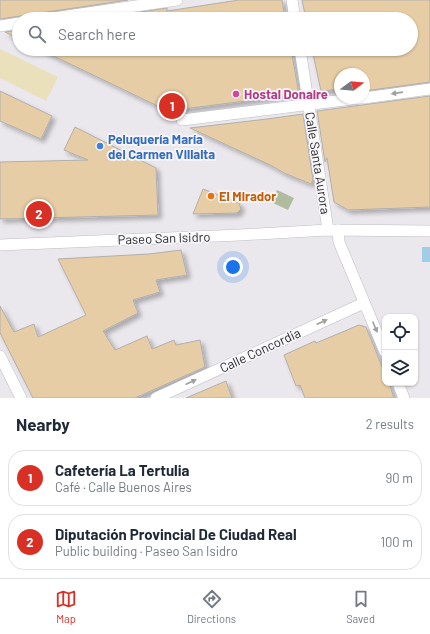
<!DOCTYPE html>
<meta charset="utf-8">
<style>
:root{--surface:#fff;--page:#f2f2f3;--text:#1f2937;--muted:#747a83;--line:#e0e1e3;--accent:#d93025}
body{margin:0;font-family:Barlow,sans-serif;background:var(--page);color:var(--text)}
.controls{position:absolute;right:12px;bottom:12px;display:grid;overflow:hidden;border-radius:8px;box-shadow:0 1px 3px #0004}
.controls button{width:36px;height:36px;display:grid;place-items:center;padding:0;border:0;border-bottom:1px solid var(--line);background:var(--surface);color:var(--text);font:20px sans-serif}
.compass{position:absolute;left:334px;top:68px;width:36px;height:36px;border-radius:50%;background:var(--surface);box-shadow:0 1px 3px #0004;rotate:74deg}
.you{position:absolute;left:233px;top:267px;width:14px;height:14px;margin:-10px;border:3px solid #fff;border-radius:50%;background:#1a73e8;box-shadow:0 0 0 6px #1a73e833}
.badge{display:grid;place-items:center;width:26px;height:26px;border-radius:50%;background:var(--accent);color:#fff;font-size:13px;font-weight:700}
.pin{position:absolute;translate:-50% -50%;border:2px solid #fff;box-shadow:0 1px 4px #0006}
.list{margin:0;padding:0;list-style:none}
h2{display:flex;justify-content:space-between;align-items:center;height:52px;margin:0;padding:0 16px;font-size:17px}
h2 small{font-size:13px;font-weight:400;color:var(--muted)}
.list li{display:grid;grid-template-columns:26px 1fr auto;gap:12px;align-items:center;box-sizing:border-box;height:56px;margin:0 8px 8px;padding:0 8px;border:1px solid var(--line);border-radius:16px}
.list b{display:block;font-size:15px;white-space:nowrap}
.list p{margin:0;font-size:13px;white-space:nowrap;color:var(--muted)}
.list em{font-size:13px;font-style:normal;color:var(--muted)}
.icon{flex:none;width:22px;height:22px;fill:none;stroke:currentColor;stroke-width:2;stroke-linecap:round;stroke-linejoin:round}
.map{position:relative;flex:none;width:430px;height:398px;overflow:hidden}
.search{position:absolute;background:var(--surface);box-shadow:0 1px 3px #0004;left:12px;right:12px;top:12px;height:44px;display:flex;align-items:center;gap:10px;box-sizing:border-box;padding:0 14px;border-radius:22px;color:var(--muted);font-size:15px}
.sheet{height:180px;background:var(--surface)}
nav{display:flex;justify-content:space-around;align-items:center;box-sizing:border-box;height:56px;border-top:1px solid var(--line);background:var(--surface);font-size:11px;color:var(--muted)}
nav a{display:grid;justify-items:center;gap:2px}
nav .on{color:var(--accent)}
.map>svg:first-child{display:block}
.green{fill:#b1bb9d}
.sand{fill:#eae0bb}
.water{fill:#a1cde7}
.building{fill:#e6cda6;stroke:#b1afac;filter:url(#shadow)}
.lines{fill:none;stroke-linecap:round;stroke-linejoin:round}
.street-casing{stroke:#bdbcc0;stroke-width:12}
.street{stroke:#fff;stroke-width:11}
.oneway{fill:#a0a0a0}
.hotel-dot{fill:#d1479c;stroke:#f7f6fa;stroke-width:1.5}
.shop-dot{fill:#3f7fe0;stroke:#f7f6fa;stroke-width:1.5}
.food-dot{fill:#e8710a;stroke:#f7f6fa;stroke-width:1.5}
.labels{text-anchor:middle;stroke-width:3.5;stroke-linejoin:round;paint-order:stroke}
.hotel-label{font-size:13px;font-weight:bold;fill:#b23c85;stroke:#f7f6fa;text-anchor:start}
.shop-label{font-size:13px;font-weight:bold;fill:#366cbe;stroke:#f7f6fa;text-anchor:start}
.street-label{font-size:13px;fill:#2c2b2d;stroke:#f7f6fa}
.food-label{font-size:13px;font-weight:bold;fill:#c56008;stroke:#f7f6fa;text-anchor:start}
</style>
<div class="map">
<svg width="430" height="398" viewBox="0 0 430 398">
<defs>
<filter id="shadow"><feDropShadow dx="3.5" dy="3.5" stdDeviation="2" flood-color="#0004"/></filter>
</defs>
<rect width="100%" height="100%" fill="#eae8ed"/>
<polygon class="green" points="277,190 294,198 288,210 271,202"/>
<polygon class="sand" points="0,49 58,77 46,101 0,78"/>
<rect class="water" x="422" y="247" width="8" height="15"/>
<g class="building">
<polygon points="0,0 128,0 0,19"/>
<polygon points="239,0 282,0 285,19 95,19 167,8 167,11"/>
<polygon points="302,0 430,0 430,82 364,91 364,74 340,74 340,89 321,91 312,49 411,49 411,19 306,19"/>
<polygon points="19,30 19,39 5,32"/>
<polygon points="39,49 291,49 299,94 168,111"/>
<polygon points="0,91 52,116 41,139 0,121"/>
<polygon points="430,96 430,207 348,210 334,202 327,158 325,162 317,111"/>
<polygon points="303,114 313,180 311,184 284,173 270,165 190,128 267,119"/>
<polygon points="75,127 156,168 158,215 0,219 0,162 88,160 64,150"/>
<polygon points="203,189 239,203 241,209 237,213 193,214"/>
<polygon points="181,250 187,275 156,280 160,292 133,300 138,313 103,331 115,350 147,336 152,349 174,340 176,345 200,340 205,367 135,398 33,398 0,333 0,306 14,332 34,324 38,337 86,315 58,259 149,254"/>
<polygon points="359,325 366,327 385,374 385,383 389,383 394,398 305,398 300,385 296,386 284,355 315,341 316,343"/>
<polygon points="226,381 232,398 186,398"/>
</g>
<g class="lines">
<defs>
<g id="street">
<polyline points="292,0 295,19"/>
<polyline points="46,19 177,0"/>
<polyline points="0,26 19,23"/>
<polyline points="300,49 328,230"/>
<polyline points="364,98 430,89"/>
<polyline points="182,120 361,98"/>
<polyline points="338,230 339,242 385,352"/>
<polyline points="0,245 240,235 328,230 430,231"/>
<polyline points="0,356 21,398"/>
<polyline points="398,383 404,398"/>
<polyline points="156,398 364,303"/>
</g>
</defs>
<use href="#street" class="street-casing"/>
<use href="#street" class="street"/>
</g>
<defs><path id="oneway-solid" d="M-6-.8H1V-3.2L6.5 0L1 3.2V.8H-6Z"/></defs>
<g class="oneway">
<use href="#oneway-solid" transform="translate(397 93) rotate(172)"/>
<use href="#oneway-solid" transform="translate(322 322) rotate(-25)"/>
<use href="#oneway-solid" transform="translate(375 327) rotate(67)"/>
<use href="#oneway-solid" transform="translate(191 382) rotate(-25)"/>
</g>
<circle class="hotel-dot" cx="236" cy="94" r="4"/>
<circle class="shop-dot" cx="100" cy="146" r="4"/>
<circle class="food-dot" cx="211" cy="196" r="4"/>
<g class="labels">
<g class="hotel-label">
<text x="244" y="99">Hostal Donaire</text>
</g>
<g class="shop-label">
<text x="108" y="144">Peluquería María<tspan x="108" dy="15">del Carmen Villalta</tspan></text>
</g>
<g class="street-label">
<text transform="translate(318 163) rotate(81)" y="5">Calle Santa Aurora</text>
<text transform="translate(164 238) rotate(-2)" y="5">Paseo San Isidro</text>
<text transform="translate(260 350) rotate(-25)" y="5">Calle Concordia</text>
</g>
<g class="food-label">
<text x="219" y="201">El Mirador</text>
</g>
</g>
</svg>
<div class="controls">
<button><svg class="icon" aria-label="locate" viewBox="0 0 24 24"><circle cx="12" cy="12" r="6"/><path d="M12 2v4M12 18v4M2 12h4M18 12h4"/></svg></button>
<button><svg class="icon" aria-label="layers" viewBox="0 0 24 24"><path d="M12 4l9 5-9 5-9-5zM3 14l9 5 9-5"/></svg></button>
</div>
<svg class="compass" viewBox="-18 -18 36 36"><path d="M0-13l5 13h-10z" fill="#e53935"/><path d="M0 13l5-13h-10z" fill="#747a83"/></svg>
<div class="you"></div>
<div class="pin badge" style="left:172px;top:106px">1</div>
<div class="pin badge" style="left:39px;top:214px">2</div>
<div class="search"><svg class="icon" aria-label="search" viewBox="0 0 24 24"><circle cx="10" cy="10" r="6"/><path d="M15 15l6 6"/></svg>Search here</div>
</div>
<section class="sheet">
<h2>Nearby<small>2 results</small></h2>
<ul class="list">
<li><span class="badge">1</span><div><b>Cafetería La Tertulia</b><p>Café · Calle Buenos Aires</p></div><em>90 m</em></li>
<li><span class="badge">2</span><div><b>Diputación Provincial De Ciudad Real</b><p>Public building · Paseo San Isidro</p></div><em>100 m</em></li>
</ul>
</section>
<nav>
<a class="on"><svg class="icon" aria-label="map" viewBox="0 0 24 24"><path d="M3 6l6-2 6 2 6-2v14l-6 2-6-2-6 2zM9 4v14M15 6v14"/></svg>Map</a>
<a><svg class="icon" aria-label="directions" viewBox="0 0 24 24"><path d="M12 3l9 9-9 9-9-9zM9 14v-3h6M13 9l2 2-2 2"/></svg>Directions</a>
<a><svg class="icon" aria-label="saved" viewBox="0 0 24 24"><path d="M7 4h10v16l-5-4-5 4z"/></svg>Saved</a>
</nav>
